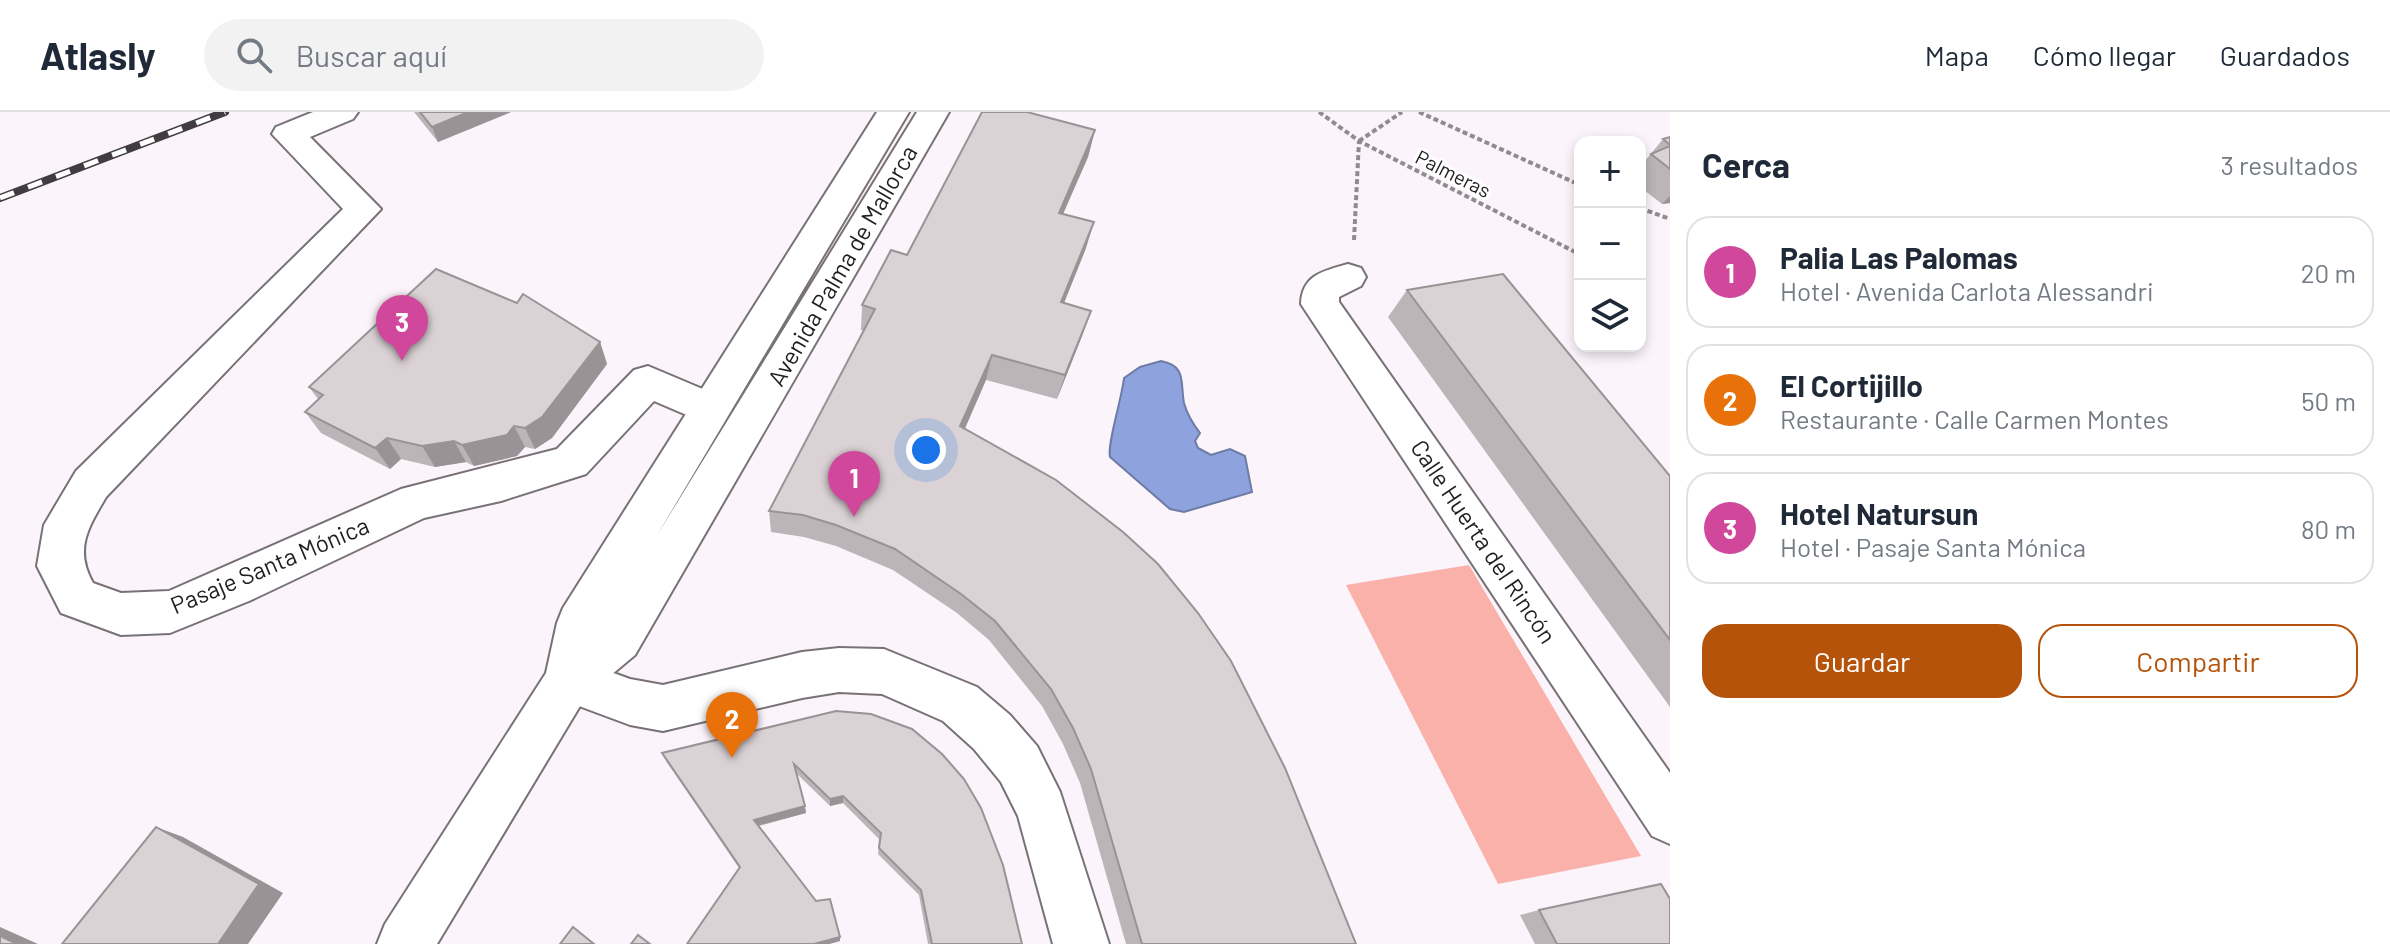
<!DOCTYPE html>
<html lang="es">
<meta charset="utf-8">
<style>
:root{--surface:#fff;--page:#f2f2f3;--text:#1f2937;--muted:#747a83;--line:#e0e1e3;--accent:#b45309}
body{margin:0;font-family:Barlow,sans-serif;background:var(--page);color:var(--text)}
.controls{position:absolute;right:24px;top:24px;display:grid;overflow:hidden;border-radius:16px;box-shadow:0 4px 12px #0003}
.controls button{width:72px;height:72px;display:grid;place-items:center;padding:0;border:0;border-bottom:2px solid var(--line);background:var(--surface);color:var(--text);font:40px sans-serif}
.you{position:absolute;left:926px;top:338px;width:28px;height:28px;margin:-20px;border:6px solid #fff;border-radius:50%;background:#1a73e8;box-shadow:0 0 0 12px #1a73e833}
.badge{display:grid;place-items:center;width:52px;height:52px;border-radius:50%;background:var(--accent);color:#fff;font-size:26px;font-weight:700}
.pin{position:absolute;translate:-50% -66px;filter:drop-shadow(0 2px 4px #0008)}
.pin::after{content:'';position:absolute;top:42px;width:28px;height:24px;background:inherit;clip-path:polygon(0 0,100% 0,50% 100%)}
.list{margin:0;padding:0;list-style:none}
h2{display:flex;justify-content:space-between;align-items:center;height:104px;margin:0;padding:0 32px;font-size:34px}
h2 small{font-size:26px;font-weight:400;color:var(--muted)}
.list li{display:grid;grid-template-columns:52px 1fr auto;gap:24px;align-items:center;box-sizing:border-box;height:112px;margin:0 16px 16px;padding:0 16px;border:2px solid var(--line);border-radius:24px}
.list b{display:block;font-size:30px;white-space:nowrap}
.list p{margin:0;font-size:26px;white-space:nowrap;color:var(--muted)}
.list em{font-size:26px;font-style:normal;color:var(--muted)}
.actions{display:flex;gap:16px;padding:24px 32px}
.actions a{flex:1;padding:18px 0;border:2px solid var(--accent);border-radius:24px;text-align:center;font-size:28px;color:var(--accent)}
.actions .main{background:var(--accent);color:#fff}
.icon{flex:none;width:44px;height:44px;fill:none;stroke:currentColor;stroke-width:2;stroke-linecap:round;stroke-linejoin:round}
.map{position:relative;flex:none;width:1670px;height:832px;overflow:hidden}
header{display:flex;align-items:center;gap:48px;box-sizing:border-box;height:112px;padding:0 40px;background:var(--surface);border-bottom:2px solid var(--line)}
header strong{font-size:38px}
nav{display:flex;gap:44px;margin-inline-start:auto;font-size:28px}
.search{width:560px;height:72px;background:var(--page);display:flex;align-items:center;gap:20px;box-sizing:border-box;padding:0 28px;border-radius:44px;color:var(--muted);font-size:30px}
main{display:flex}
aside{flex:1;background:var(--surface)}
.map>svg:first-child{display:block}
.green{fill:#fab1aa}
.water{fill:#8ea3de;stroke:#6d7ba5;stroke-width:2}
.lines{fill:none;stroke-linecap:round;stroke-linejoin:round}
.minor-casing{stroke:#787277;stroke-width:4}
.major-casing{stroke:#787277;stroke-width:4}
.path{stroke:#908b8f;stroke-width:4;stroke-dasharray:5 3;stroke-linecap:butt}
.minor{fill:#fff;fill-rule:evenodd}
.major{fill:#fff;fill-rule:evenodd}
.rail-casing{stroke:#403c3f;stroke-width:8}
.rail{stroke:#fff;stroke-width:5;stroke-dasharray:15;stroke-linecap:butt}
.wall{fill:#bcb5b7}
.shaded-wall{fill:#999395}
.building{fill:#dbd2d5;stroke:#999395;stroke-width:2}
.labels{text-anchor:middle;stroke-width:6;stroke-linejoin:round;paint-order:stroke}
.far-street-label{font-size:20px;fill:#211e20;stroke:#fff}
.street-label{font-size:24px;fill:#211e20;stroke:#fff}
</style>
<header>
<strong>Atlasly</strong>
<div class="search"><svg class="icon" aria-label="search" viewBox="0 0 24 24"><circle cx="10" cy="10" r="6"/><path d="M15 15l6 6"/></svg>Buscar aquí</div>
<nav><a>Mapa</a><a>Cómo llegar</a><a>Guardados</a></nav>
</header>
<main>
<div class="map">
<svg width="1670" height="832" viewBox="0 0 1670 832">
<rect width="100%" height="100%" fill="#fbf4fa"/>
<polygon class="green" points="1469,453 1641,744 1498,772 1346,473"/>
<path class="water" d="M1161 249C1187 254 1180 270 1184 291 1187 302 1193 312 1200 321L1195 329 1198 336 1211 343 1230 337 1245 344 1252 380 1184 400 1170 397 1110 345C1107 332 1122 286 1124 266L1140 255Z"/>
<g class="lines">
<defs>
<g id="minor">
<path d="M313 0H358L353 7 310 25 381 97 106 385C88 416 74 437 93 471L121 481 169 479 401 377 557 337 634 258 648 254 724 286 730 297 724 308 710 313 654 289 586 362 501 389 424 406 249 489 170 521 121 523 61 501 37 454 44 413 76 359 343 97 272 22 276 15Z"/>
<path d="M1348 152 1361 156 1366 165 1361 174 1339 185V190L1670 661V732L1652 724 1301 192C1302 163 1323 159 1348 152Z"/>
<polygon points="839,536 884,537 901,544 977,575 1010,603 1037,634 1060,680 1109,832 1053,832 1018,704 1001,670 974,637 943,609 882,582 839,580 802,586 663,619 630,613 552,584 545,568 552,552 569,545 630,567 663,573 802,540"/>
</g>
<polygon id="major" points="877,0 909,0 656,425 917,0 949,0 635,543 586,584 437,832 377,832 385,812 546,561 557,511 563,496"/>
</defs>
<use href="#minor" class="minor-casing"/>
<use href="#major" class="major-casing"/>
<g class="path">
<polyline points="1319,0 1359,29 1579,142"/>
<polyline points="1419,0 1580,73"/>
<polyline points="1359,29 1402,0"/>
<polyline points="1640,96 1670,107"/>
<polyline points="1354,128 1359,29"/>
</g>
<use href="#minor" class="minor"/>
<use href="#major" class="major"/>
<defs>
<polyline id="rail" points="0,86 225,0"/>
</defs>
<use href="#rail" class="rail-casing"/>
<use href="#rail" class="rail"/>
</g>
<g class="wall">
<polygon points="414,0 511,0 438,30"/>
<polygon points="1095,18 1088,45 1063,102 1086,136 1064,191 1082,224 1057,287 986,268 965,316 1356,832 1126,832 1080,671 1063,632 1042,594 989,528 957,501 893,458 836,434 804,425 771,420 769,399 864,219 861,218 862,193 907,143"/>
<polygon points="1670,25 1670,91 1662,92 1640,75 1640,55 1663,27"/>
<polygon points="1407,178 1670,364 1670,595 1388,205"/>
<polygon points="600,230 607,252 552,326 535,337 525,335 517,344 474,354 466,350 435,355 401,347 390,357 321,321 305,300 318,287 309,275"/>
<polygon points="836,599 1022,832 928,832 919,783 878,742 879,727 843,691 830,694 796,661 806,701 759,714 840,825 840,829 829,832 687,832 739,756 666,649 662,641"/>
<polygon points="1539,798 1670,832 1535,832 1520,803"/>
</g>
<g class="shaded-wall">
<polygon points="468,0 511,0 438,30 432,15"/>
<polygon points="1095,18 1088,45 1052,127 1059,101"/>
<polygon points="1670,84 1670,91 1662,92"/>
<polygon points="1094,110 1086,136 1054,216 1061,190"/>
<polygon points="1091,199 1082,224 1057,287 1065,263"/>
<polygon points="600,230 607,252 552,326 535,337 525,316"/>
<polygon points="992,243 986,268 956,337 960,314"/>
<polygon points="514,314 525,335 517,344 474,354 462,333"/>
<polygon points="387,326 401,347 390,357 375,336"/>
<polygon points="454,329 466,350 435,355 422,334"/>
<polygon points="843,684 843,691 830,694 830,687"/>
<polygon points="805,694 806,701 756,714 754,708"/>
<polygon points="156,715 183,725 283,781 248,832 218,832"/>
<polygon points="0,815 38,832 17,832 0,824"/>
<polygon points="840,825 840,829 829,832 814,832"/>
</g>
<g class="building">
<polygon points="420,0 468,0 432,15"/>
<polygon points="982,0 1027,0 1095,18 1059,101 1094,110 1061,190 1091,199 1065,263 992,243 960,314 1056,368 1123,420 1158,452 1198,501 1231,549 1285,656 1356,832 1142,832 1091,657 1073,616 1051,577 995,509 961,482 895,437 836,413 803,403 769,399 875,197 862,193 891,138 907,143"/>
<polygon points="1670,25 1670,33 1663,27"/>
<polygon points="1670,34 1670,57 1651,42"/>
<polygon points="436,157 517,191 523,182 600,230 542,305 525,316 514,314 507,323 462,333 454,329 422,334 387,326 375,336 305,300 323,283 309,275"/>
<polygon points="1503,162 1670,364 1670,528 1407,178"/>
<polygon points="836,599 871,602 912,617 942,642 964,667 981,696 1003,753 1022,832 932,832 921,778 879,736 881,721 843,684 830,687 794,652 805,694 754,708 816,789 830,787 840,825 814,832 687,832 740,755 662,641"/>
<polygon points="156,715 259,772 218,832 62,832"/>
<polygon points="1661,772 1670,787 1670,832 1557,832 1539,798"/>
<polygon points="573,815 594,832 560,832"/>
<polygon points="638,823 650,832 631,832"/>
<polygon points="0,824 17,832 0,832"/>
</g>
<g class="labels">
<g class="far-street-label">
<text transform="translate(1453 62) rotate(27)" y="7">Palmeras</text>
</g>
<g class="street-label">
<text transform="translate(843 154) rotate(-60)" y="8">Avenida Palma de Mallorca</text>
<text transform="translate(1483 430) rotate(56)" y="8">Calle Huerta del Rincón</text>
<text transform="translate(270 454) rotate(-23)" y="8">Pasaje Santa Mónica</text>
</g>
</g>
</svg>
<div class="controls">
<button>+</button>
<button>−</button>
<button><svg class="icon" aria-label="layers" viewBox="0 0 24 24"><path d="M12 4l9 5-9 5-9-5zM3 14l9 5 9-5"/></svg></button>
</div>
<div class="you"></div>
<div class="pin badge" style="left:854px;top:405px;background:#d1479c">1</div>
<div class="pin badge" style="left:732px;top:646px;background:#e8710a">2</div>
<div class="pin badge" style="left:402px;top:249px;background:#d1479c">3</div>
</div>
<aside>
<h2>Cerca<small>3 resultados</small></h2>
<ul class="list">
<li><span class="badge" style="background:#d1479c">1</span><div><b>Palia Las Palomas</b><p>Hotel · Avenida Carlota Alessandri</p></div><em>20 m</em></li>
<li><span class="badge" style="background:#e8710a">2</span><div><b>El Cortijillo</b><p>Restaurante · Calle Carmen Montes</p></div><em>50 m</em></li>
<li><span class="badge" style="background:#d1479c">3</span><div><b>Hotel Natursun</b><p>Hotel · Pasaje Santa Mónica</p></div><em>80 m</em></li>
</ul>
<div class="actions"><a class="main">Guardar</a><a>Compartir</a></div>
</aside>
</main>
